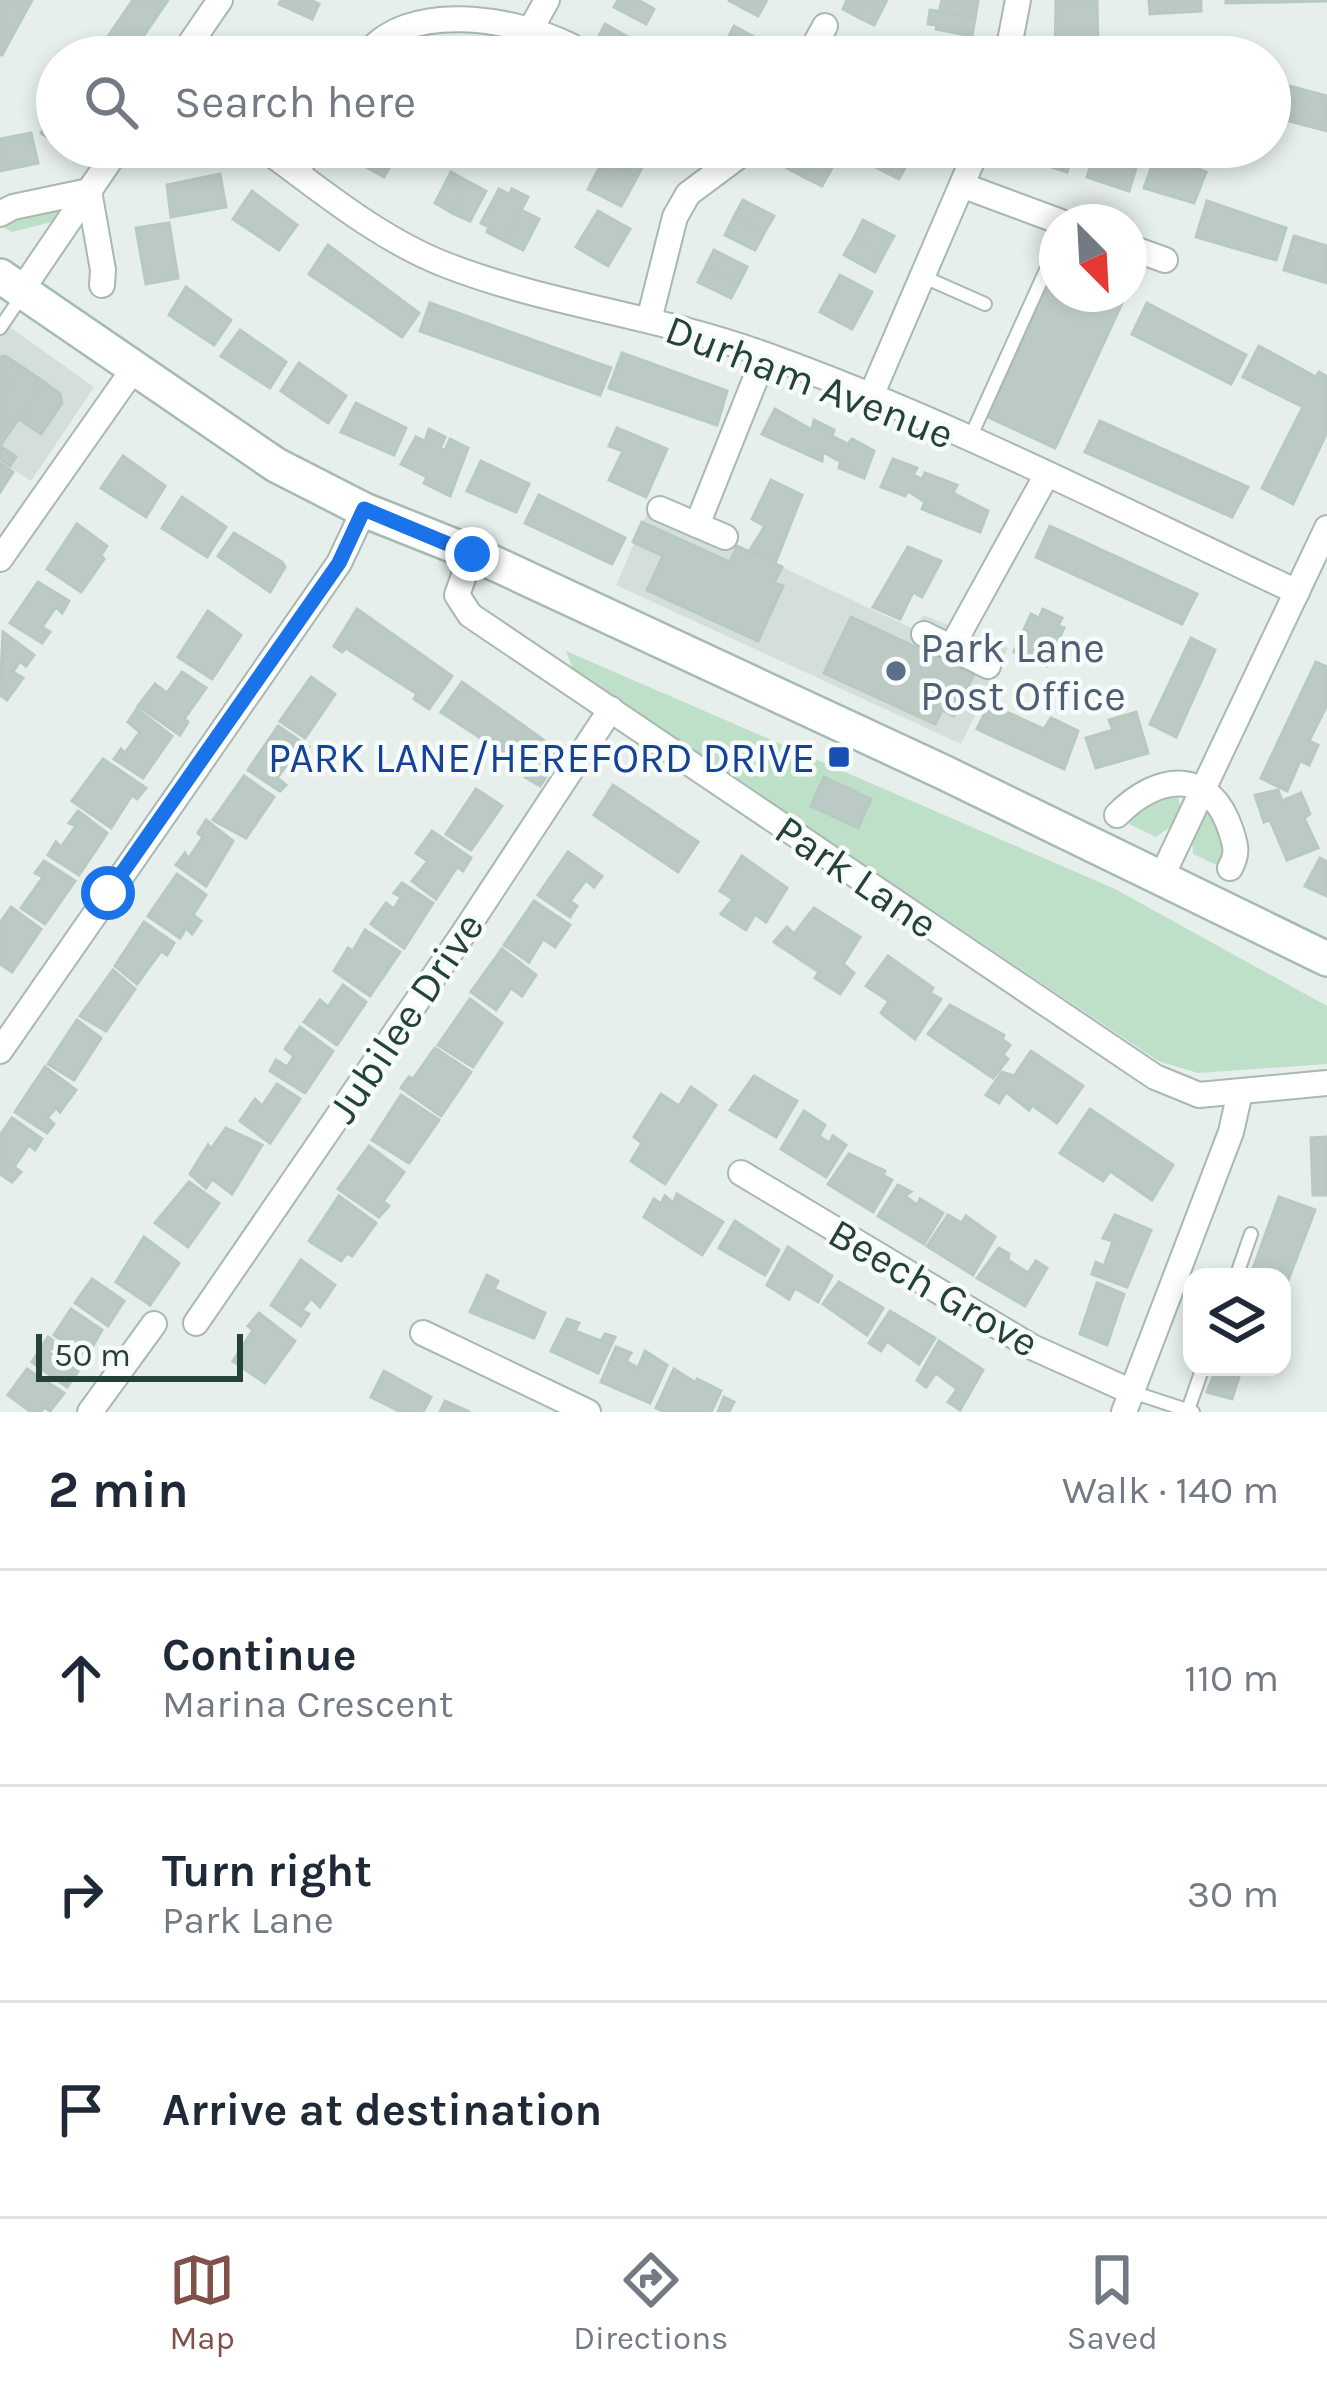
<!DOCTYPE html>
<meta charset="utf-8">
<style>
:root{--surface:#fff;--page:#f2f2f3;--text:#1f2937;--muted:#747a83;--line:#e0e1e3;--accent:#7f5249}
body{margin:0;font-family:Karla,sans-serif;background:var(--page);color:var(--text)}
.controls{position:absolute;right:36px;bottom:36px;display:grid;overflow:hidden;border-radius:24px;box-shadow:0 6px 18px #0003}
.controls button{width:108px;height:108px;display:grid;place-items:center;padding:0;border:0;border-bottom:3px solid var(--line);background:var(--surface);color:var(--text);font:60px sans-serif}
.compass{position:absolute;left:1039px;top:204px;width:108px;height:108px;border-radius:50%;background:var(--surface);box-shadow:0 6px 18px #0003;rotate:156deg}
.scale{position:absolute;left:36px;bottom:30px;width:207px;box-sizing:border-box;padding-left:12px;border:6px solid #24423a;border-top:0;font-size:33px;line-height:42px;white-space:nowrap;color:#24423a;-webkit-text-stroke:9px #f7fbf9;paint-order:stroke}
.stop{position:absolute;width:36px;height:36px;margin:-27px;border:9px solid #1a73e8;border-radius:50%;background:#fff}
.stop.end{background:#1a73e8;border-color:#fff;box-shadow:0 3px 12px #0008}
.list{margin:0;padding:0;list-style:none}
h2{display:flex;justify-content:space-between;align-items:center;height:156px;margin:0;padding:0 48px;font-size:51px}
h2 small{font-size:39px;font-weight:400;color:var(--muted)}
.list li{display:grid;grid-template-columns:78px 1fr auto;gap:36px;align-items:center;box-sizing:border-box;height:216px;padding:0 48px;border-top:3px solid var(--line)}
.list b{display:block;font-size:45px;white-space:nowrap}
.list p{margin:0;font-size:39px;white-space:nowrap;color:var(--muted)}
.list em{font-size:39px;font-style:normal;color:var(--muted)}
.icon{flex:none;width:66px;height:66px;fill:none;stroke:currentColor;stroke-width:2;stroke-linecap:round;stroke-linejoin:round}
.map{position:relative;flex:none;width:1327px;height:1412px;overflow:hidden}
.search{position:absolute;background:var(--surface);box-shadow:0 6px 18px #0003;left:36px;right:36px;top:36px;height:132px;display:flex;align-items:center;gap:30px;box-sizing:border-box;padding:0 42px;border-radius:66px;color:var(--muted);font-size:45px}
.sheet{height:804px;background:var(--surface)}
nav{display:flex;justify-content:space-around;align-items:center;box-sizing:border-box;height:168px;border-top:3px solid var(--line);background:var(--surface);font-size:33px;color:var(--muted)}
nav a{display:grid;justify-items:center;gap:6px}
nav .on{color:var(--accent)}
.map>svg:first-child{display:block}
.built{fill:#d4dfda}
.green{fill:#bfe0c8}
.building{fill:#bbcac4;stroke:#b8c9c2;stroke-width:3}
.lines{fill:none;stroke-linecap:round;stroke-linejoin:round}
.lane-casing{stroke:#a8b8b2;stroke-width:16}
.street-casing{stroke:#a8b8b2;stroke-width:28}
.secondary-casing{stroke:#a4bbb3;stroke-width:38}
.lane{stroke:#fff;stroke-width:12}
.street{stroke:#fff;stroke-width:24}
.secondary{stroke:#fff;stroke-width:33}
.route{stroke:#1a73e8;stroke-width:15}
.service-dot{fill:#5c6f8a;stroke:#f7fbf9;stroke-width:4.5}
.transit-dot{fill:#1a4fb4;stroke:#f7fbf9;stroke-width:4.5}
.labels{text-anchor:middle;stroke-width:9;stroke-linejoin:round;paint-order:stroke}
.street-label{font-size:42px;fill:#24423a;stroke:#f7fbf9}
.service-label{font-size:42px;fill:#4e5e75;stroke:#f7fbf9;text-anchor:start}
.transit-label{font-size:42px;fill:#164399;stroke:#f7fbf9;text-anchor:end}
</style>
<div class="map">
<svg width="1327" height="1412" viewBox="0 0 1327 1412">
<rect width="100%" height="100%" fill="#e6efeb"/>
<g class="built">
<polygon points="0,320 94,387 31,481 0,460"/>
<polygon points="654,498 740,531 735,545 914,629 923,615 1008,648 961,744 616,585"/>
</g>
<g class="green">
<polygon points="61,207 64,209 56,221 12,232 0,225"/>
<polygon points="566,651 1115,889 1327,1006 1327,1064 1198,1073 1158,1061 573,669"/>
<polygon points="1170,796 1178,798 1181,807 1174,824 1156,837 1129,824 1139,807"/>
<polygon points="1212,813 1226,850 1219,866 1193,854 1192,837 1201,815"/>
</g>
<g class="building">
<polygon points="0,0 32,0 2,55 0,54"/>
<polygon points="133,0 168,0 129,57 94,57"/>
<polygon points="281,0 310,0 319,4 312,19 279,4"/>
<polygon points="618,0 638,0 654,9 646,24 614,7"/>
<polygon points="728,0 767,0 758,16"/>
<polygon points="847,0 867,0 858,17 843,9"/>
<polygon points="867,0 887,0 874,25 858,17"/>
<polygon points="942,0 978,1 975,18 939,12"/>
<polygon points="1097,0 1098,53 1055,56 1056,1"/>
<polygon points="1149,0 1201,0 1201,11 1150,14"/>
<polygon points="1226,0 1327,0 1327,1 1226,3"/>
<polygon points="930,10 975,18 972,36 936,29 937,25 928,24"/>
<polygon points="605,24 637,42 629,57 597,40"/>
<polygon points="734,26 765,43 758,57 749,57 725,44"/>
<polygon points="597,40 629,57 593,57 588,54"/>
<polygon points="233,43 259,57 225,57"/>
<polygon points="725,44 749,57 718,57"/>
<polygon points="1270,81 1327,96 1327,131 1270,116"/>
<polygon points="57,111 57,144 41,133"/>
<polygon points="31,133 38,163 0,171 0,139"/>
<polygon points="359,147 401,147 384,177 352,159"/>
<polygon points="611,147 645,162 637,177 605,159"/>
<polygon points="617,147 652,147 653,148 645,162"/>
<polygon points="798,147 821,147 804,177 787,168"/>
<polygon points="821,147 839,155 822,186 804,177"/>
<polygon points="874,147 916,147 899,179 866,162"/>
<polygon points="1030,147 1076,147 1067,172 1025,158"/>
<polygon points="1097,147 1116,147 1140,155 1129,191 1087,177"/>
<polygon points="1157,152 1206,172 1194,203 1144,188"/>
<polygon points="605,159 637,177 629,192 596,174"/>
<polygon points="451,172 469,182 452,213 435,203"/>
<polygon points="220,174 226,207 171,217 167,185"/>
<polygon points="596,174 629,192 621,206 588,189"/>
<polygon points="469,182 486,191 470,221 452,213"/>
<polygon points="499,189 509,194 512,189 528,197 505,241 487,232 489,227 481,223"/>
<polygon points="252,191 297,225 279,250 233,219"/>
<polygon points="743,200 774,216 764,233 734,217"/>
<polygon points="1207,201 1286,228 1276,260 1196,237"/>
<polygon points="521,210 539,219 523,250 505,241"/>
<polygon points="598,211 630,229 608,266 576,247"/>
<polygon points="734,217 764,233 755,250 725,235"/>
<polygon points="863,220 894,236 884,254 854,238"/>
<polygon points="169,223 178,278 146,284 136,228"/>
<polygon points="1294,236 1327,246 1327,283 1284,270"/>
<polygon points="854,238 884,254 875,272 844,255"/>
<polygon points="328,245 419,313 402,337 309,274"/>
<polygon points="714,250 747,267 739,283 706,266"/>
<polygon points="706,266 739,283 731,298 698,282"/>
<polygon points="1055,270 1057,294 1108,294 1123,301 1055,448 988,417"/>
<polygon points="840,275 872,292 852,329 820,312"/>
<polygon points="186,287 231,320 214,345 169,315"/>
<polygon points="430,303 611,368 600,395 420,331"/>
<polygon points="1147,303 1246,355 1231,384 1132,334"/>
<polygon points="240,330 286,362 270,388 221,356"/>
<polygon points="1259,346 1316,377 1319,372 1327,377 1327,432 1293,504 1262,488 1303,407 1243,377"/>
<polygon points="622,353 727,391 717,425 609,388"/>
<polygon points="5,356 22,367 0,399 0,357"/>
<polygon points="299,363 346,396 328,423 281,391"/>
<polygon points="22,367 44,382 0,446 16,457 10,466 0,459 0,399"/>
<polygon points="44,382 60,394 62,403 41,434 19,419"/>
<polygon points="356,403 406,428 394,455 341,432"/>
<polygon points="775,409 812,430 814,420 834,430 832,436 848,444 852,439 874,451 864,478 839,468 841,462 823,452 822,461 762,434"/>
<polygon points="1100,421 1248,487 1232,517 1085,452"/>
<polygon points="617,428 667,449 646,497 609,480 623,451 609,446"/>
<polygon points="429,429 445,437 440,449 445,450 450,439 468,448 450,496 424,483 427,477 401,464 416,437 425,441"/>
<polygon points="123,456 165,486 146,517 101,488"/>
<polygon points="893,459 917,468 913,475 922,479 925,473 957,485 953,493 988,511 980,532 922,509 925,502 908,491 905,496 881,487"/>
<polygon points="481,461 529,484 516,512 467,491"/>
<polygon points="0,463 13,472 0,492"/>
<polygon points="771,480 802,495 776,561 750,550 765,526 752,519"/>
<polygon points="539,495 625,538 612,564 525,523"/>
<polygon points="182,497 226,527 207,557 162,528"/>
<polygon points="642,522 730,562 737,546 782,567 774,583 783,586 758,641 647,590 663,556 633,542"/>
<polygon points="77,524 107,546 101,555 104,559 81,592 47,569"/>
<polygon points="1050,526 1197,594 1182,624 1036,557"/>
<polygon points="234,533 282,562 285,567 270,592 218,556"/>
<polygon points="908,547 941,561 922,597 913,592 900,619 873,607"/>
<polygon points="38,582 69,601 62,613 56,607 42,627 50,632 42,643 10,623"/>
<polygon points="357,609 452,676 429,709 414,699 417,694 346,648 342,652 334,646"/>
<polygon points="1043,609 1062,618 1058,626 1064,628 1047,666 1014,652 1031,614 1039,618"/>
<polygon points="208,611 241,635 212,679 178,657"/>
<polygon points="851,617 974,674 954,716 942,710 935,724 824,673"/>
<polygon points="3,632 34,655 26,666 20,661 13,672 23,678 7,700 0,695"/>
<polygon points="1191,638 1215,650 1176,737 1150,724"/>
<polygon points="1316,662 1327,667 1327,705 1309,741 1318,745 1309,765 1300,761 1287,791 1261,778"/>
<polygon points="182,672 206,688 184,719 188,722 180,735 138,706 155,684 167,693"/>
<polygon points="311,677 335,694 305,738 280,721"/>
<polygon points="462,682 545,741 526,768 441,712"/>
<polygon points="989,704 1044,729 1051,718 1078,731 1064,769 977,729"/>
<polygon points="137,709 172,736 143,778 114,759 121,749 125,753 140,732 128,722"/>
<polygon points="1136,712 1148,753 1096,768 1086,738 1113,730 1109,720"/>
<polygon points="278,726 309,747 300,759 294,755 277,778 286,785 280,791 248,770"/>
<polygon points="549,742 563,751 540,786 525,777"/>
<polygon points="103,759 146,788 137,799 132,795 111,828 72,801"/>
<polygon points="244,776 274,797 246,838 213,820"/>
<polygon points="824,777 871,799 858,828 811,806"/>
<polygon points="613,785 698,842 678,872 594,815"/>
<polygon points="476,789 502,806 471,850 446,834"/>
<polygon points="1278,790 1282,801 1301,793 1310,814 1304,818 1318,848 1287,860 1270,820 1264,822 1255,795"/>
<polygon points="78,811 107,833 79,875 48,855 56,842 61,847 76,826 69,823"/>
<polygon points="206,820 233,841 206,886 176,865 185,853 188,859 203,837 198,833"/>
<polygon points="432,831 471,858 463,871 457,867 436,899 412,881 428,861 416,853"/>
<polygon points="568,852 602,876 594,887 586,880 570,901 577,906 570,917 538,895"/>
<polygon points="742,856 787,888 766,922 755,914 746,930 721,914 733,899 720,891"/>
<polygon points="1320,858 1327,862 1327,896 1305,886"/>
<polygon points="44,861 75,881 45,924 21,908 43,877 35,873"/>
<polygon points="177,874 206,895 193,915 201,921 192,934 186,928 180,938 148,916"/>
<polygon points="402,883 433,903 404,948 371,924 386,903 394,909 401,897 394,893"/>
<polygon points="534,901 570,925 555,947 543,939 529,962 504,945"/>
<polygon points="11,907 41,929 12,972 0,964 0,923"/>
<polygon points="814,908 860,937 843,964 854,973 840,994 815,978 819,972 774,942 787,927 794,934"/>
<polygon points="144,922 174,943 167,955 161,951 137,984 115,966"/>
<polygon points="365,930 400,952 370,996 334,971 348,948 353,951"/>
<polygon points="502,949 536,975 522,996 511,988 496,1010 471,992"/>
<polygon points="888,956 933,988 930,993 941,999 915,1039 881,1013 889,1001 866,986"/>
<polygon points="113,970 135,989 106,1031 80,1016"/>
<polygon points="343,985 366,1002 337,1045 304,1022 320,1000 328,1007"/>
<polygon points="470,999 502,1023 473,1067 438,1045"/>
<polygon points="950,1005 1004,1035 1002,1039 1010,1045 1003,1055 1008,1059 993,1078 928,1034"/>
<polygon points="77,1020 101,1038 74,1080 48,1064"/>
<polygon points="300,1027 333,1051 305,1093 270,1071 276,1060 287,1067 294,1056 285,1049"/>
<polygon points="435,1048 471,1072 441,1116 401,1088 409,1077 413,1079"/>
<polygon points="1031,1051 1083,1086 1057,1123 1032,1105 1029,1110 1006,1092 999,1103 986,1095 1002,1072 1014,1076"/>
<polygon points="45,1067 76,1090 60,1112 56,1108 47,1118 54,1124 47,1133 15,1112"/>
<polygon points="754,1076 797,1101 776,1137 730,1110"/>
<polygon points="277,1084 300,1099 270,1143 240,1121 255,1099 262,1106"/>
<polygon points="691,1087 716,1105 665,1184 631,1161 642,1143 634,1137 661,1094 679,1106"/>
<polygon points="401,1095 439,1120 409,1163 372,1140"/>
<polygon points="1090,1109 1173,1165 1152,1200 1110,1171 1103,1181 1060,1153"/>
<polygon points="804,1111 825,1125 819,1136 829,1143 833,1136 846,1145 826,1177 781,1149"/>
<polygon points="12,1118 42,1139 35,1150 29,1145 14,1167 21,1172 12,1182 0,1174 0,1135"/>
<polygon points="226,1128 262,1145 232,1194 212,1179 206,1188 190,1174 208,1145 211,1149"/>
<polygon points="1327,1137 1327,1195 1313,1195 1311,1138"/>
<polygon points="369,1146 404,1172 383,1201 389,1206 379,1217 338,1189"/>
<polygon points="849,1154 885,1171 883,1175 892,1180 873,1212 828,1184"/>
<polygon points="189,1182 219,1203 188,1247 155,1223"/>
<polygon points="898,1185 911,1192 905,1196 917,1205 920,1199 943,1213 924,1244 878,1216"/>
<polygon points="677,1194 723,1222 702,1255 644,1217 654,1199 661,1204 665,1196 673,1203"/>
<polygon points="339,1196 376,1223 352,1256 347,1253 341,1261 309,1241"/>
<polygon points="1279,1197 1315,1210 1282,1296 1282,1277 1250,1277"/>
<polygon points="948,1215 962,1223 966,1216 995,1237 973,1275 927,1246"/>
<polygon points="1115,1215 1151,1230 1127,1287 1092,1274 1096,1262 1104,1266 1113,1241 1103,1238"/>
<polygon points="735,1221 779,1250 765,1275 719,1248"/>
<polygon points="144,1237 179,1263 150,1305 116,1282"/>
<polygon points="788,1247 832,1276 818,1302 795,1288 789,1299 767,1285"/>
<polygon points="999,1248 1009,1254 1008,1260 1028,1273 1036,1261 1047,1268 1025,1306 977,1278"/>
<polygon points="301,1260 335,1285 320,1307 311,1298 302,1310 309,1314 301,1326 271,1305"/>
<polygon points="487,1275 498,1281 494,1289 545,1313 534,1338 470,1312"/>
<polygon points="92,1279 124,1301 108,1326 75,1303"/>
<polygon points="839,1282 883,1308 867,1335 823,1304"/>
<polygon points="1097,1283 1124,1294 1107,1345 1080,1334"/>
<polygon points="71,1309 102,1330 87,1356 54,1335"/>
<polygon points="890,1311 935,1338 919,1364 887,1341 881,1351 869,1343"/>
<polygon points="259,1313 295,1341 265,1383 233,1361 253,1330 248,1326"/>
<polygon points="567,1319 579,1323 575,1331 601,1341 605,1334 615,1337 598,1373 551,1351"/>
<polygon points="48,1337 77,1358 71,1365 79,1370 67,1387 32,1362"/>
<polygon points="939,1341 983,1370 960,1410 948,1402 957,1389 936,1373 926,1387 917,1380"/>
<polygon points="616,1347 631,1353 626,1361 638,1368 645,1351 667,1365 650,1403 601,1382"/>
<polygon points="1217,1367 1242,1367 1232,1399 1207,1392"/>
<polygon points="27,1369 64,1393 50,1411 44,1407 41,1412 31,1412 8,1395"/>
<polygon points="674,1369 696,1383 697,1379 721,1391 711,1412 665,1412 656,1408"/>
<polygon points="384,1371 431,1397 423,1412 401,1412 371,1397"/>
<polygon points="724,1397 734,1402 729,1412 718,1412"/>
<polygon points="445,1401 470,1412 440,1412"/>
</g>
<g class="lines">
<defs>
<g id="lane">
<polyline points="924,277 985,304"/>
<polyline points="0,328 23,294"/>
<polyline points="970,438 1046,270"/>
<polyline points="1236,1277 1251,1234"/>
<polyline points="1132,1392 1193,1412"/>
<polyline points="1188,1410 1203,1367"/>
</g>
<g id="street">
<polyline points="532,27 547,0"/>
<polyline points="181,57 220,0"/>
<path d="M365 57C406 0 512 17 571 46"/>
<polyline points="808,57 825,26"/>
<polyline points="1007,57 1018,0"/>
<path d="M262 147C319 189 379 239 446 265 549 305 659 316 763 354 945 419 1121 510 1297 592"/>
<polyline points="297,172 311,147"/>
<polyline points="964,186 1061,222"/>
<polyline points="0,214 13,207 89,191 103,270 102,285"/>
<polyline points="1129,247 1165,260"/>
<polyline points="21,291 119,147"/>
<polyline points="649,320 675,217 688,194 751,147"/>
<polyline points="870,398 978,147"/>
<polyline points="660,509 725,537"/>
<polyline points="697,525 765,355"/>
<polyline points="472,553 457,595 470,615 1155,1077 1199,1095 1327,1083"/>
<polyline points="0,559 135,367"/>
<polyline points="924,634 988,666"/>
<polyline points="951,648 1046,476"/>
<path d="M1117 815C1158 773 1211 768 1231 831 1236 846 1238 854 1230 868"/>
<polyline points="1161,878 1327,528"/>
<polyline points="0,1051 339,563 364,510"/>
<polyline points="741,1173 1032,1347 1132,1392"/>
<polyline points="196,1323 463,934 611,709"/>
<polyline points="423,1333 588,1412"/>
<polyline points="90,1412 154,1324"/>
<polyline points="1124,1412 1231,1132 1240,1092"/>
</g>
<polyline id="secondary" points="0,276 276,465 364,510 472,553 943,772 1327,959"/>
</defs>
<use href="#lane" class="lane-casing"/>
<use href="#street" class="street-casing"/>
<use href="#secondary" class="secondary-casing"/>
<use href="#lane" class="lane"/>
<use href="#street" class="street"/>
<use href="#secondary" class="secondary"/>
</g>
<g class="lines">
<polyline class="route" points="108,893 339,563 364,509 472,554"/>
</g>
<circle class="service-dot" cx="896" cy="671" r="12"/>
<rect class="transit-dot" x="827" y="745" width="24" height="24" rx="6"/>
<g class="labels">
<g class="street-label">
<text transform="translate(810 381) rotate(21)" y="15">Durham Avenue</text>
<text transform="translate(857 876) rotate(34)" y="15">Park Lane</text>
<text transform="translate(405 1017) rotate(-56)" y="15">Jubilee Drive</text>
<text transform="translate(934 1287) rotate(30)" y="15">Beech Grove</text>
</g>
<g class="service-label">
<text x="920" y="662">Park Lane<tspan x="920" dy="48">Post Office</tspan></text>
</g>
<g class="transit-label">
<text x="815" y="772">PARK LANE/HEREFORD DRIVE</text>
</g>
</g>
</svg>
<div class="controls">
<button><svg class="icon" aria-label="layers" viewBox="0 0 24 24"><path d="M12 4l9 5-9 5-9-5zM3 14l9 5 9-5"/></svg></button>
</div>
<svg class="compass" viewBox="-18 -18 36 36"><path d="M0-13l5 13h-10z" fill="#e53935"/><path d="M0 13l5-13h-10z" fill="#747a83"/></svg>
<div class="scale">50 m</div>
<div class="stop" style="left:108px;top:893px"></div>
<div class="stop end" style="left:472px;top:554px"></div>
<div class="search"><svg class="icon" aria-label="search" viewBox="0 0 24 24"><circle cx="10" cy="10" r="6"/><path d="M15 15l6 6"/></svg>Search here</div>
</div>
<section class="sheet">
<h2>2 min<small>Walk · 140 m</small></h2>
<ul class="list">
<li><svg class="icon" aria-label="ahead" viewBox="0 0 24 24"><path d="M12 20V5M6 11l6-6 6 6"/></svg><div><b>Continue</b><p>Marina Crescent</p></div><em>110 m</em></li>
<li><svg class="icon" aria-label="right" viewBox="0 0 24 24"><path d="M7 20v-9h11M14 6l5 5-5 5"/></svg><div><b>Turn right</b><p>Park Lane</p></div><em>30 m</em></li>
<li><svg class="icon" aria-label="arrive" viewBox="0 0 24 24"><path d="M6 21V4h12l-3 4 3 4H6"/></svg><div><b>Arrive at destination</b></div></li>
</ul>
</section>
<nav>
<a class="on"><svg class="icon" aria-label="map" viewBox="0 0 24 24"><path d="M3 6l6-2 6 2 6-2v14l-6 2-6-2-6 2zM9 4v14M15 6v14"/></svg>Map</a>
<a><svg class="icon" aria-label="directions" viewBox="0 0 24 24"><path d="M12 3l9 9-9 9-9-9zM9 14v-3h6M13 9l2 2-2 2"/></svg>Directions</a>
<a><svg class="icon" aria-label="saved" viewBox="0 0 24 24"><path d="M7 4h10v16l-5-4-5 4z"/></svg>Saved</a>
</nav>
